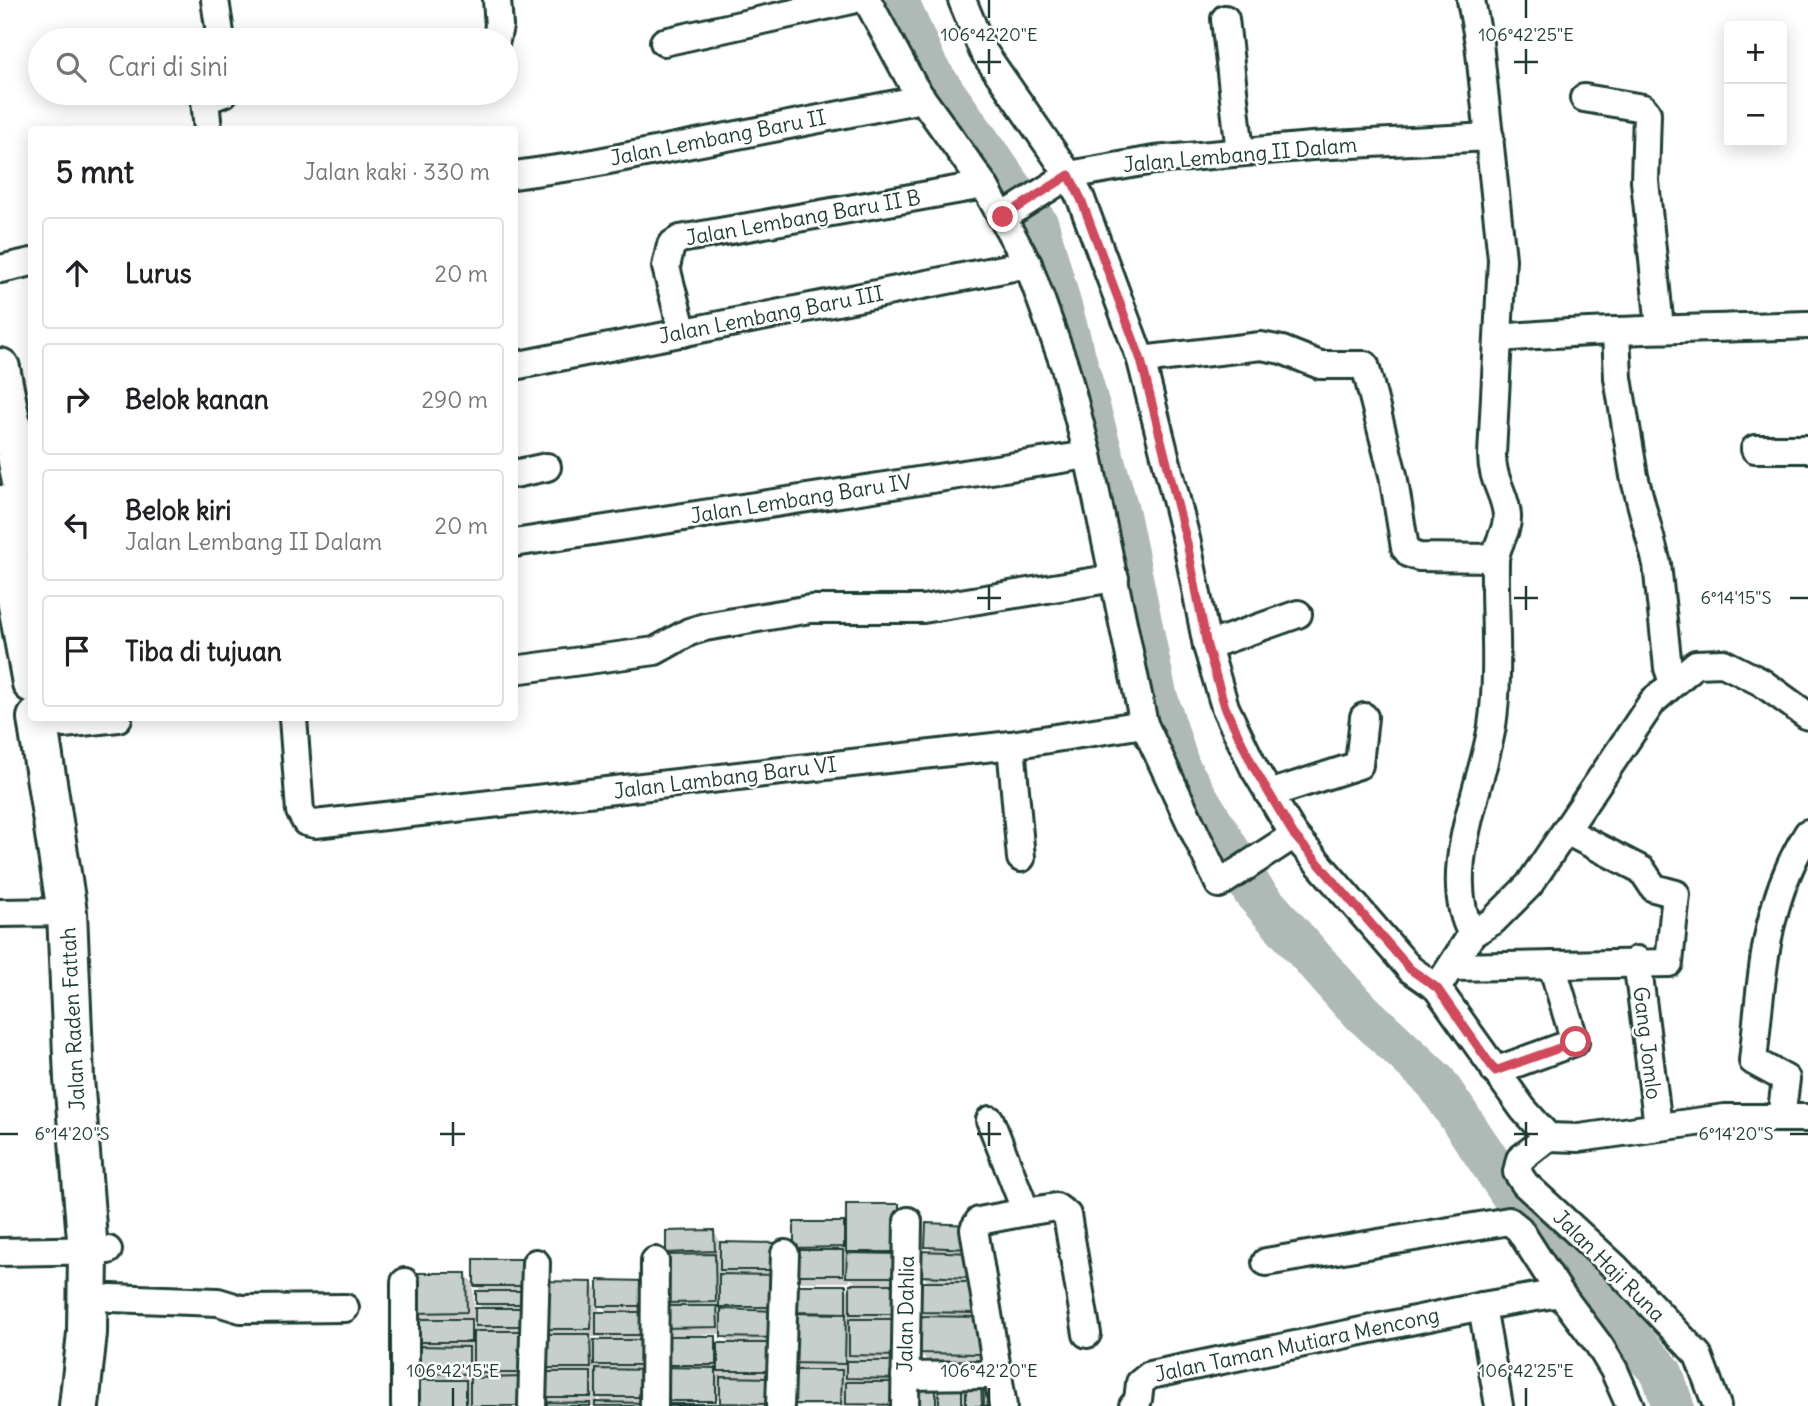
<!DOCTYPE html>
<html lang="id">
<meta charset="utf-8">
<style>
:root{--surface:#fff;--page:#f2f2f2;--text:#202124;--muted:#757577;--line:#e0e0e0}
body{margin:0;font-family:Delius,sans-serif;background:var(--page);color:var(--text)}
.controls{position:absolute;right:21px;top:21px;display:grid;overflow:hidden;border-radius:7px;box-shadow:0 4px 18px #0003}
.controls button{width:63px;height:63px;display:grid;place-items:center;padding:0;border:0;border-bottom:2px solid var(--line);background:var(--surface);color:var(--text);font:35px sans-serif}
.stop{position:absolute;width:21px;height:21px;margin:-16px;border:5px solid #d1495b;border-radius:50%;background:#fff}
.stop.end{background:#d1495b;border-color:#fff;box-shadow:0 2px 7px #0008}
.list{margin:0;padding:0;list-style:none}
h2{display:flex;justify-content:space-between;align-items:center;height:91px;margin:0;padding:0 28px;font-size:30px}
h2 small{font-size:23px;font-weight:400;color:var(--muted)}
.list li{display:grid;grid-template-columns:46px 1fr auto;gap:21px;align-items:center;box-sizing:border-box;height:112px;margin:0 14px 14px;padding:0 14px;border:2px solid var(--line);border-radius:7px}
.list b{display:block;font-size:26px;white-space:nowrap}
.list p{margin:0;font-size:23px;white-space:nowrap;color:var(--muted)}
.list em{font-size:23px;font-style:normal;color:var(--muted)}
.icon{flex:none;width:38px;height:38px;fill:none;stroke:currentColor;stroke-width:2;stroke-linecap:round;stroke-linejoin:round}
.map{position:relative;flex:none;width:1808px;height:1406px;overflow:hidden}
.search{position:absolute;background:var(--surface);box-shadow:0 4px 18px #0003;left:28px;top:28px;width:490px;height:77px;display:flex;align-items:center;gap:18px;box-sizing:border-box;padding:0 24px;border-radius:38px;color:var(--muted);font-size:26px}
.panel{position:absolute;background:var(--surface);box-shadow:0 4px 18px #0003;left:28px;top:126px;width:490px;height:595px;border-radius:7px}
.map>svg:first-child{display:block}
.shadow{fill:#0003;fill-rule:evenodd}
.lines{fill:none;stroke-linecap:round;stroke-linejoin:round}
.river{stroke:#afbab7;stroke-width:42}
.building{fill:#c7cfcc;stroke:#1f3d34;stroke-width:2}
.street-casing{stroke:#1f3d34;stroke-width:32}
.secondary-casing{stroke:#1f3d34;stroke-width:44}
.street{stroke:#fff;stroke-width:26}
.secondary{stroke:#fff;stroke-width:38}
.route{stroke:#d1495b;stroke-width:9}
.ticks{fill:none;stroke:#1f3d34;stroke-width:2.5}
.labels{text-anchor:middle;stroke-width:5;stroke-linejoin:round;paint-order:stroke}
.street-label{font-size:21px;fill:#1f3d34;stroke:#fff}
.ticks-label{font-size:18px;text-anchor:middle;fill:#1f3d34;stroke:#fff;stroke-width:5;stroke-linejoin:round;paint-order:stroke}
</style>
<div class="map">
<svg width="1808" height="1406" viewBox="0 0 1808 1406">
<rect width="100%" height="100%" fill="#fff"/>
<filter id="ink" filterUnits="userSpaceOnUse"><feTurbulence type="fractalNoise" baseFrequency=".0143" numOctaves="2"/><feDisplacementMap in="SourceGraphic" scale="14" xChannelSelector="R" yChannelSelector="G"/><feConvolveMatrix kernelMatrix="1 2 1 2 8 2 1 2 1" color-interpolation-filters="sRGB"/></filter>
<g filter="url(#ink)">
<g class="shadow">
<polygon points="898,1206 911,1218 912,1384 981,1383 1006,1406 795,1406 792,1403 801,1372 792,1363 792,1313 845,1287 852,1294 857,1285 850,1278 850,1282 800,1282 792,1274 800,1251 796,1247 843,1223 848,1228"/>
<polygon points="971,1227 987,1361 928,1361 920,1353 928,1318 922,1312 930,1283 922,1276 934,1253 927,1246"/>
<path d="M714 1232 722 1244 778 1245 779 1406H542L549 1404 541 1397 548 1374 542 1368 550 1336 542 1328 591 1283 600 1292 647 1283 659 1337 675 1338 664 1327 673 1308 668 1302 673 1257 668 1252ZM599 1304 609 1313H599ZM703 1334H723L731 1345H722L715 1338H703ZM591 1337H600L605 1342H596ZM598 1397 605 1404H598ZM667 1399H725V1403L667 1402Z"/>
<path d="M530 1261 534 1406H417L425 1382 415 1373 420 1348 413 1341 424 1321 415 1312 465 1275 476 1285ZM473 1283 483 1293 478 1303 484 1310H474ZM469 1320H476V1327Z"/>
</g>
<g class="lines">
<polyline class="river" points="897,0 928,69 1038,225 1119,514 1156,695 1179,767 1254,892 1353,1004 1436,1082 1538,1234 1662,1373 1673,1406"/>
</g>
<g class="building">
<rect x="846" y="1204" width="53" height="48"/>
<polygon points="794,1222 844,1222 844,1247 794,1248"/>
<polygon points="926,1223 972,1225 970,1249 925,1247"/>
<polygon points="714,1230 715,1251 666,1253 666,1231"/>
<polygon points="720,1242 778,1243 778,1270 720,1270"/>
<rect x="790" y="1250" width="53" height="25"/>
<polygon points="921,1251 971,1253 970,1278 920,1276"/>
<polygon points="847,1253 899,1254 899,1277 846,1277"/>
<polygon points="715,1254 716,1302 666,1303 665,1255"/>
<rect x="474" y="1259" width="56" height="27"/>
<polygon points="413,1273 466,1273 467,1312 414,1313"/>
<polygon points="719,1274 777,1275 777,1307 719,1307"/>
<polygon points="598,1280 647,1281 647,1306 598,1306"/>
<polygon points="541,1281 592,1282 591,1329 541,1329"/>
<polygon points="921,1282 976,1282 975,1313 921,1312"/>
<polygon points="850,1284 904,1284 903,1314 850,1314"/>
<polygon points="790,1285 846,1285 846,1313 789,1312"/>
<rect x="476" y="1291" width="55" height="13"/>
<polygon points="662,1306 717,1306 718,1327 662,1328"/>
<rect x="475" y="1308" width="53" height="18"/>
<polygon points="721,1309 778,1311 778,1338 721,1337"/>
<rect x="596" y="1312" width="56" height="23"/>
<polygon points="791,1313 846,1314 845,1364 790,1363"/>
<polygon points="919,1316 980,1317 980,1354 918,1353"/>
<rect x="412" y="1319" width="59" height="23"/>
<polygon points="849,1319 902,1319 902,1356 849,1355"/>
<rect x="473" y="1331" width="57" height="42"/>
<polygon points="540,1334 590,1334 591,1368 540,1368"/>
<polygon points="661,1336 716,1336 716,1365 660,1365"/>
<rect x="594" y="1340" width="56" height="25"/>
<rect x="718" y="1343" width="57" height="28"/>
<polygon points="414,1346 469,1347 469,1374 414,1373"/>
<polygon points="846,1361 900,1361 900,1379 846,1378"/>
<polygon points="659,1367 716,1368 716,1401 659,1401"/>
<polygon points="596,1369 651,1370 651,1397 596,1397"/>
<polygon points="790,1370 842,1370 841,1404 790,1404"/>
<rect x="540" y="1372" width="51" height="25"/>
<polygon points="527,1377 527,1406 470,1406 470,1378"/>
<polygon points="720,1377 772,1378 772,1404 720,1403"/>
<rect x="414" y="1380" width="52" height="26"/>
<rect x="939" y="1380" width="23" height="26"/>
<polygon points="966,1381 981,1381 982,1406 966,1406"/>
<polygon points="983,1381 999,1406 984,1406"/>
<polygon points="846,1382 902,1382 901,1405 846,1404"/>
<rect x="910" y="1382" width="26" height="24"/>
<polygon points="541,1402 590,1403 590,1406 541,1406"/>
<polygon points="595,1402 649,1403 648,1406 595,1406"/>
<rect x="658" y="1404" width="60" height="2"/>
</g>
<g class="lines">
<defs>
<g id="street">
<polyline points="215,0 221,40"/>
<polyline points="867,0 914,87 984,185 1028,264 1065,367 1088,455 1144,724 1219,884 1294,835"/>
<polyline points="962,0 983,51 1069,175 1081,199 1141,360 1187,543 1207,646 1225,707 1254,768 1294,835 1410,969 1437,988 1523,1109 1548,1137 1579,1138 1725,1118 1808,1118"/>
<path d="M1471 0 1479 43 1502 259 1492 455C1492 482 1506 494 1507 516 1508 533 1495 545 1495 561 1494 616 1500 671 1492 726 1482 788 1439 874 1472 934"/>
<polyline points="1225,19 1240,152"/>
<polyline points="496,40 499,26 497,0"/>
<polyline points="664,42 852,0"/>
<polyline points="1584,98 1643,108 1647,113 1645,181 1660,328"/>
<polyline points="208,130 205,100 224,93"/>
<polyline points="514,175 578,166 922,99"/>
<polyline points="1003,217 1069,175 1154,160 1312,146 1490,137"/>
<polyline points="0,269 32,262"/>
<polyline points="1616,332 1618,378 1634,476 1657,564 1668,668 1673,682"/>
<polyline points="683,333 666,267 671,245 680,239 984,185"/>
<path d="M1500 338C1603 329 1705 329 1808 325"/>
<polyline points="1141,360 1261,346 1282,350 1320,365 1365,365 1393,475 1405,548 1410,554 1419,557 1495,558"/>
<polyline points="514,366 1028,264"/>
<polyline points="1755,449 1808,449"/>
<polyline points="514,474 547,467"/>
<polyline points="514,543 1088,455"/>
<polyline points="1207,646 1298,614"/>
<polyline points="514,670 655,651 689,632 705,627 810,609 923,609 1115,578"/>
<polyline points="293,718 300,811 306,822 315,824 1011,745 1144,724"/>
<polyline points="64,724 118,718"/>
<polyline points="1011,745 1021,858"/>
<polyline points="1269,794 1359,765 1364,717"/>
<polyline points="0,913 67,912"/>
<polyline points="1637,960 1658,1126"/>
<polyline points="1451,967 1669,963 1676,894 1654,888 1642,870 1566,831"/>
<polyline points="1437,988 1472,934 1493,921 1529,885 1653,701 1696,664 1723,663 1761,682 1808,716"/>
<polyline points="1495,1071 1575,1042 1552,965"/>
<path d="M1781 1118 1786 1079 1753 1061C1762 980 1763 904 1808 833"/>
<polyline points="990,1120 1026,1212 979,1221 974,1229 1003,1406"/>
<polyline points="1548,1137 1520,1159 1517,1172 1525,1184 1615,1267 1698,1355 1717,1406"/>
<polyline points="1026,1212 1056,1207 1067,1215 1087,1334"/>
<polyline points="0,1252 108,1250"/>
<polyline points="1266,1262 1509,1221 1519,1229 1560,1293 1599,1345 1614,1370 1630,1406"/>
<polyline points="111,1298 218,1302 241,1309 345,1308"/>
<polyline points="1482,1306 1499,1406"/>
<polyline points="905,1376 986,1375"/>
<polyline points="405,1406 405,1282"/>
<polyline points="532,1406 536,1263"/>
<polyline points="654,1406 655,1261"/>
<polyline points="780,1406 785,1254"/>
<polyline points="905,1406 908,1221"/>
<polyline points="1133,1406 1138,1400 1140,1383 1150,1375 1482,1306 1560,1293"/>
</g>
<g id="secondary">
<polyline points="0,368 32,534"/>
<polyline points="0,505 32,683"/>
<polyline points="37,718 67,912 74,1079 88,1251 87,1333 79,1406"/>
</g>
</defs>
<use href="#street" class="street-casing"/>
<use href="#secondary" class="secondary-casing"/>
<use href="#street" class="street"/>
<use href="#secondary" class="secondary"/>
</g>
</g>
<g class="lines" filter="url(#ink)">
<polyline class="route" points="1003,217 1069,175 1081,199 1141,360 1187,543 1207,646 1225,707 1254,768 1294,835 1410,969 1437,988 1495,1071 1576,1042"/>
</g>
<path class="ticks" d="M989 0V18M1526 0V18M989 49V74M1526 49V74M977 62H1001M1514 62H1538M989 586V610M1526 586V610M977 598H1001M1514 598H1538M1790 598H1808M453 1122V1146M989 1122V1146M1526 1122V1146M0 1134H18M440 1134H465M977 1134H1001M1514 1134H1538M1790 1134H1808M453 1388V1406M989 1388V1406M1526 1388V1406"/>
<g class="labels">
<g class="street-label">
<text transform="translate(718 138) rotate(-11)" y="7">Jalan Lembang Baru II</text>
<text transform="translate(1240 155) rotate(-5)" y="7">Jalan Lembang II Dalam</text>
<text transform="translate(803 218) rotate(-10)" y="7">Jalan Lembang Baru II B</text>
<text transform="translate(771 315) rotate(-11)" y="7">Jalan Lembang Baru III</text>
<text transform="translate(801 499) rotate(-9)" y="7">Jalan Lembang Baru IV</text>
<text transform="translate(725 778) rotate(-7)" y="7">Jalan Lambang Baru VI</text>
<text transform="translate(73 1019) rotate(-93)" y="7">Jalan Raden Fattah</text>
<text transform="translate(1647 1043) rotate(83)" y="7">Gang Jomlo</text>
<text transform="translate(1609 1266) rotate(45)" y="7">Jalan Haji Runa</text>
<text transform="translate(906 1314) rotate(-89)" y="7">Jalan Dahlia</text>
<text transform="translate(1297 1345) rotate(-12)" y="7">Jalan Taman Mutiara Mencong</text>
</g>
</g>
<g class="ticks-label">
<text x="989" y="41">106°42'20"E</text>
<text x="1526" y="41">106°42'25"E</text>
<text x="1736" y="604">6°14'15"S</text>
<text x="72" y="1140">6°14'20"S</text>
<text x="1736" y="1140">6°14'20"S</text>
<text x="453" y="1377">106°42'15"E</text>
<text x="989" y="1377">106°42'20"E</text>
<text x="1526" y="1377">106°42'25"E</text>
</g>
</svg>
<div class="controls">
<button>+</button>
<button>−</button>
</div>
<div class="stop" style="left:1576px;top:1042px"></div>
<div class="stop end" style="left:1003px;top:217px"></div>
<div class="search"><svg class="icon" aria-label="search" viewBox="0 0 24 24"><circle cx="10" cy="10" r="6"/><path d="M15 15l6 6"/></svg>Cari di sini</div>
<section class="panel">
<h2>5 mnt<small>Jalan kaki · 330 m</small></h2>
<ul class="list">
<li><svg class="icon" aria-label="ahead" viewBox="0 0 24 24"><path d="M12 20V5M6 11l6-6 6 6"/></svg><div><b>Lurus</b></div><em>20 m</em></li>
<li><svg class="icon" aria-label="right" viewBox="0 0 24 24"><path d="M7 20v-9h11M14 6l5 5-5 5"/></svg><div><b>Belok kanan</b></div><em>290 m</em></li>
<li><svg class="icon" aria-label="left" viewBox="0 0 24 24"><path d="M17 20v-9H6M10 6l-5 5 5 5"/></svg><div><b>Belok kiri</b><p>Jalan Lembang II Dalam</p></div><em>20 m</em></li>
<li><svg class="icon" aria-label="arrive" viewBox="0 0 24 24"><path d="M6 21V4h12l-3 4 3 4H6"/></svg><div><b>Tiba di tujuan</b></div></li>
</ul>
</section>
</div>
